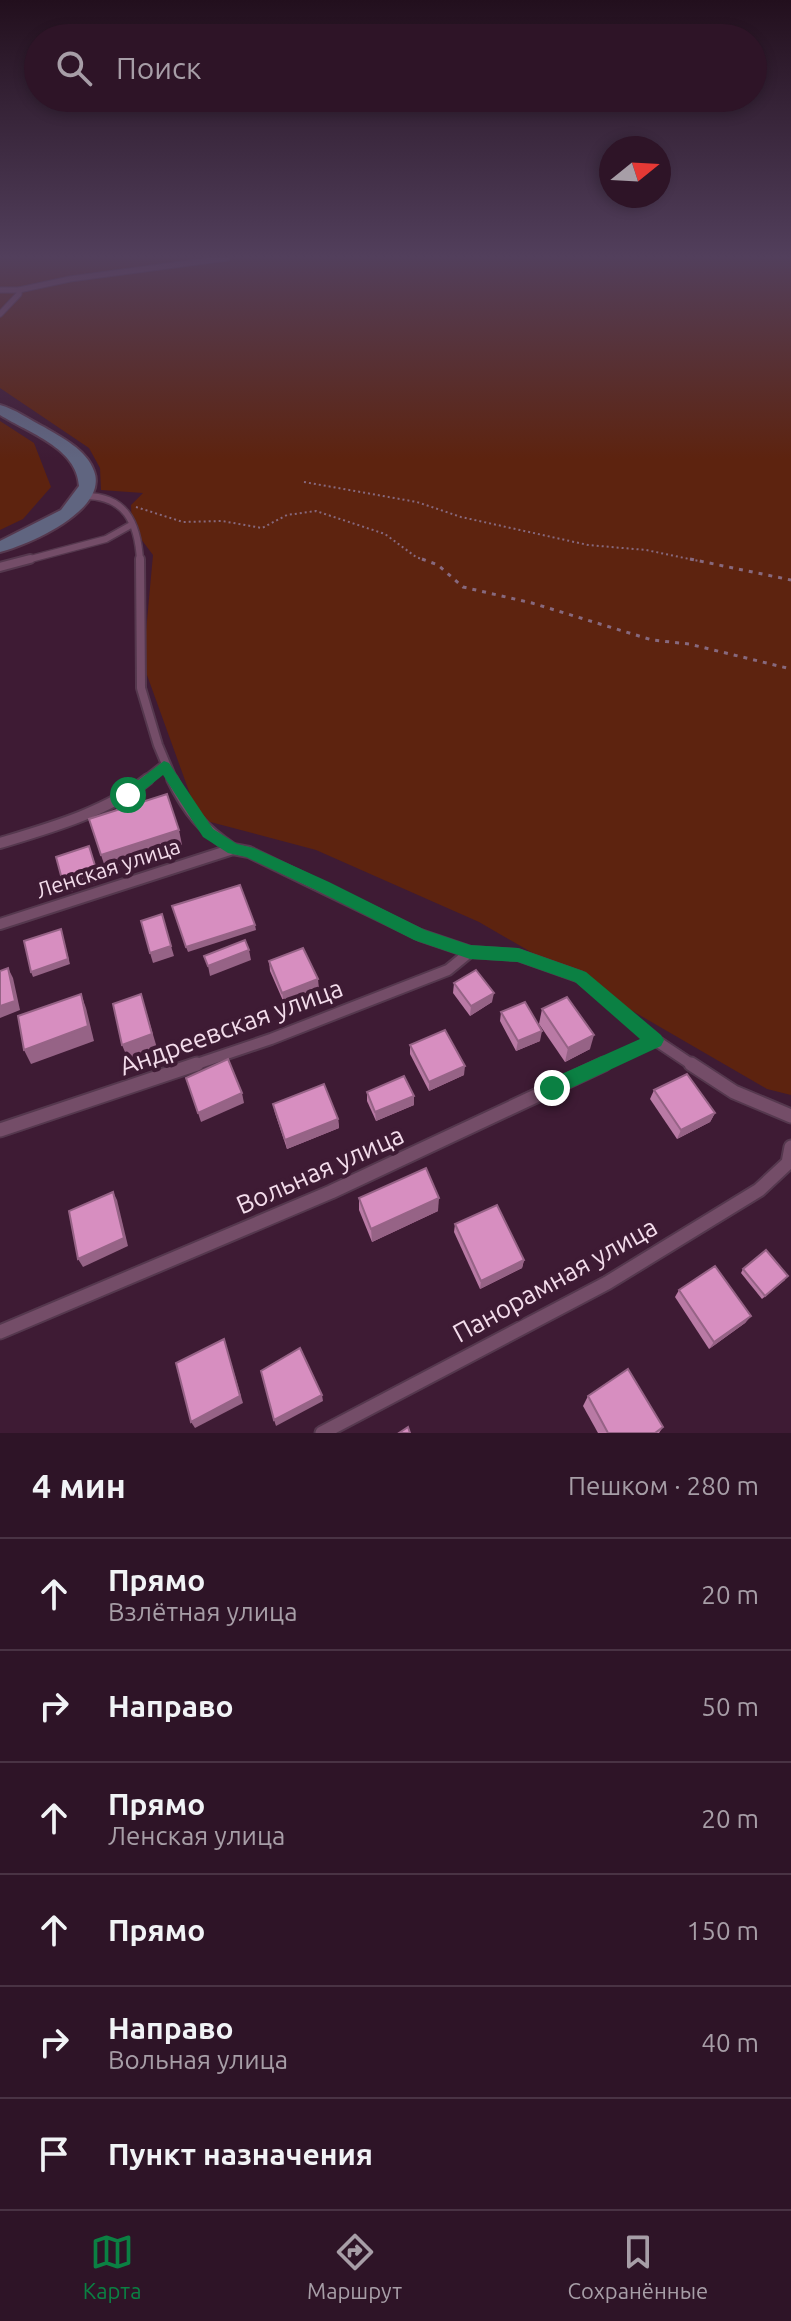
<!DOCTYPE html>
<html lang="ru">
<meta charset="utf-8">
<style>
:root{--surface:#2e1427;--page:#3a2133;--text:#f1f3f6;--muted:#a79ea7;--line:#493344;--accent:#0b8043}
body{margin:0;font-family:Ubuntu,sans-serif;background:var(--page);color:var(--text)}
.compass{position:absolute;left:599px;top:136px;width:72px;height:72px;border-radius:50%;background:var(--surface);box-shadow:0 4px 12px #0003;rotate:72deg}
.stop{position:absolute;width:24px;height:24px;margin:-18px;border:6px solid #0b8043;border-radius:50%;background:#fff}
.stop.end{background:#0b8043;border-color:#fff;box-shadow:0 2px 8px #0008}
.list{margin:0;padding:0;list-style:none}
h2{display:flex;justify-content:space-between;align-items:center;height:104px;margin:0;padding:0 32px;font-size:34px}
h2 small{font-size:26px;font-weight:400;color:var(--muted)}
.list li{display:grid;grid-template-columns:52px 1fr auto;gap:24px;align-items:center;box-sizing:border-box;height:112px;padding:0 32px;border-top:2px solid var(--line)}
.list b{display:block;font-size:30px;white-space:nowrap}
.list p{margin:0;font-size:26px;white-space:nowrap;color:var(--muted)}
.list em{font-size:26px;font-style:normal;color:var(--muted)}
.icon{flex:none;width:44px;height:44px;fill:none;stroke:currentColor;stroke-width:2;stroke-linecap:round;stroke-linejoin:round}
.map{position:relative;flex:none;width:791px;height:1433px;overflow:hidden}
.search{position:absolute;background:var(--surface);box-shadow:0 4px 12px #0003;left:24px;right:24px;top:24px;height:88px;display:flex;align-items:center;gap:20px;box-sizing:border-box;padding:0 28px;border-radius:44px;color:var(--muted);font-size:30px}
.sheet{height:776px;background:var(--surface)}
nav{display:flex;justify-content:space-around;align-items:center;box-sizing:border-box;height:112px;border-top:2px solid var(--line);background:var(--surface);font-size:22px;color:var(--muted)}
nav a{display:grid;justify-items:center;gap:4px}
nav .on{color:var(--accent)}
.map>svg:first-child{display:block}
.green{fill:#5d230f}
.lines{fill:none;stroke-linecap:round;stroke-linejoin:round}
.lane-far4-casing{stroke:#55384e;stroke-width:7}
.lane-far3-casing{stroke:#55384e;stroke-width:9}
.lane-far2-casing{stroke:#55384e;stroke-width:12}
.lane-far1-casing{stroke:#55384e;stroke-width:14}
.lane-casing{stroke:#55384e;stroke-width:17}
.secondary-casing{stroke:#55384e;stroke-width:4}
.path-far1{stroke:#87697e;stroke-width:2;stroke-dasharray:2 3;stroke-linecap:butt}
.path{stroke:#87697e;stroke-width:3;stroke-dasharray:4 6;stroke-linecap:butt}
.lane-far4{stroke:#744d68;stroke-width:5}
.lane-far3{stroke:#744d68;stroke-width:6}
.lane-far2{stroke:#744d68;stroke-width:8}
.lane-far1{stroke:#744d68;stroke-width:10}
.lane{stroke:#744d68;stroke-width:13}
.secondary{fill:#606580;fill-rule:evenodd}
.wall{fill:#b97aa5}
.shaded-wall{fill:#966386}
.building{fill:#d78ec0;stroke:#966386;stroke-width:2}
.route{fill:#0b8043}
.labels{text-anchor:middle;stroke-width:8;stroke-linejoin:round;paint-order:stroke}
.street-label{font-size:22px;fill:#f3dceb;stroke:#3e1b34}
.near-street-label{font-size:26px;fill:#f3dceb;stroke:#3e1b34}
</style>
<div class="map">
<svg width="791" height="1433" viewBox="0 0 791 1433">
<rect width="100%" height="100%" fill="#3e1b34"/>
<g class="green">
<polygon points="0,258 791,258 791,1095 767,1089 479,922 316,850 199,819 143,664 153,555 132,527 131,505 143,493 101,490 100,468 89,448 0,388"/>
<polygon points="0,421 34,443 51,487 23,519 0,530"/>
</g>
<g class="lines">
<defs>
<g id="lane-far4">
<polyline points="0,290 19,290 19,294 0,314"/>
<polyline points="19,290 70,279 227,258"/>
</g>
<g id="lane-far3">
<path d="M83 496C125 495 138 522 140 561"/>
<polyline points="23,561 106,539 131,525"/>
</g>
<g id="lane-far2">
<polyline points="140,559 141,688 158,745 173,781"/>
<polyline points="0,567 30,559"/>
<polyline points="145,781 164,766"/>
</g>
<g id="lane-far1">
<path d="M172 779C188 812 203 829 233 849"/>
<path d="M0 843C50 828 107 812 148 779"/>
<polyline points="0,924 233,849 249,852 420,935 470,952 518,955 580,977 655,1040 694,1066"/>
<polyline points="191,1066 271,1039 448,970 470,952"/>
<polyline points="600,1066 655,1040"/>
</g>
<g id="lane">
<polyline points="691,1064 734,1092 791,1116"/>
<polyline points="0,1130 197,1064"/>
<polyline points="0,1332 331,1192 604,1064"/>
<polyline points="322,1433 607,1283 759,1190 788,1163 791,1147"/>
</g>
<path id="secondary" d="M0 405C15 409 30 420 44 427 61 437 87 450 94 471 109 510 28 545 0 552V541L61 510 79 486C77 448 29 433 0 415Z"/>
</defs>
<use href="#lane-far4" class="lane-far4-casing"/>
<use href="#lane-far3" class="lane-far3-casing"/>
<use href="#lane-far2" class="lane-far2-casing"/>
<use href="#lane-far1" class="lane-far1-casing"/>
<use href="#lane" class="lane-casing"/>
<use href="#secondary" class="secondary-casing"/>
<g class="path-far1">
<polyline points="304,482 417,502 461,517 588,545 646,550 699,561"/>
<polyline points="136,507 183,522 222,521 262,528 287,515 316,511 385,534 416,557 427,561"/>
</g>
<g class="path">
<polyline points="422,559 438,565 463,587 532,603 652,640 689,644 791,669"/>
<polyline points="690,559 791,580"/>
</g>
<use href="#lane-far4" class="lane-far4"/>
<use href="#lane-far3" class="lane-far3"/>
<use href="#lane-far2" class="lane-far2"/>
<use href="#lane-far1" class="lane-far1"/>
<use href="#lane" class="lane"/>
<use href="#secondary" class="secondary"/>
</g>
<g class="wall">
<polygon points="269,961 319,989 284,1003 270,971"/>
<polygon points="454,983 492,1002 470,1016 453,993"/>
<polygon points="542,1009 590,1049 565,1062 539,1024"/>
<polygon points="501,1012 540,1041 516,1051 500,1021"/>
<polygon points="410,1045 464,1075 429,1091 410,1054"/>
<polygon points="654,1090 715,1113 710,1122 677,1139 650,1099"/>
<polygon points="367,1092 414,1105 376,1121 367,1101"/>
<polygon points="273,1104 338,1119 339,1128 287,1149 275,1113"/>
<polygon points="359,1198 438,1211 372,1242 359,1210"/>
<polygon points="455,1224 524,1260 522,1268 480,1289 454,1232"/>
<polygon points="743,1269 785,1280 762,1299 741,1273"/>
<polygon points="679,1290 751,1316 745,1323 709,1349 675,1297"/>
<polygon points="588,1396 663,1427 659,1433 598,1433 583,1406"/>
</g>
<g class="shaded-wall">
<polygon points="179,830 182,845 106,870 101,855"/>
<polygon points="89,846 101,882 67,893 63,883"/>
<polygon points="255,925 256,930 188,952 186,947"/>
<polygon points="61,929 70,964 33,977 31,972"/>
<polygon points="171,946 174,956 153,963 150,953"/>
<polygon points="249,950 251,960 210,976 208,966"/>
<polygon points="8,968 13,978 20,1010 0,1018 0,1006"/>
<polygon points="318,979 319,989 284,1003 282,993"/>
<polygon points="494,993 492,1002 470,1016 471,1006"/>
<polygon points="81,994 86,1008 94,1041 31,1064 24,1050"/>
<polygon points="141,994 157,1048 128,1059 122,1045"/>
<polygon points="542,1031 540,1041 516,1051 518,1041"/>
<polygon points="594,1035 590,1049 565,1062 568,1048"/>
<polygon points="465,1066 464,1075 429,1091 429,1082"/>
<polygon points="242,1093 244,1103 201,1122 198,1113"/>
<polygon points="414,1096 414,1105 376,1121 375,1112"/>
<polygon points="715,1113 710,1122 677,1139 681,1130"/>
<polygon points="338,1119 339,1128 287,1149 285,1140"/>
<polygon points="113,1192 117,1200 128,1246 83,1267 78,1259"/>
<polygon points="439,1198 438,1211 372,1242 371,1229"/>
<polygon points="524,1260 522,1268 480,1289 481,1281"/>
<polygon points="751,1316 745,1323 709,1349 714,1342"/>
<polygon points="224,1339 243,1403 195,1428 191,1422"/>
<polygon points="322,1395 323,1401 276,1426 274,1420"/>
</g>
<g class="building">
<polygon points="167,794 179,830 101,855 89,819"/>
<polygon points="89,846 97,872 63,883 56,857"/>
<polygon points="240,885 255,925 186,947 172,906"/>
<polygon points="162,914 171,946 150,953 141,921"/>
<polygon points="61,929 68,959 31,972 24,941"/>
<polygon points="245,940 249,950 208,966 204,956"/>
<polygon points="303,948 318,979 282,993 269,961"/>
<polygon points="8,968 15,1001 0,1006 0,971"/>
<polygon points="476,970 494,993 471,1006 454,983"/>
<polygon points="81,994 88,1026 24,1050 18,1016"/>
<polygon points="141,994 152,1034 122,1045 113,1004"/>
<polygon points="567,997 594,1035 568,1048 542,1009"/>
<polygon points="525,1002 542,1031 518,1041 501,1012"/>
<polygon points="445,1030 465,1066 429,1082 410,1045"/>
<polygon points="228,1059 242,1093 198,1113 186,1078"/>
<polygon points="687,1074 715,1113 681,1130 654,1090"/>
<polygon points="404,1076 414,1096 375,1112 367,1092"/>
<polygon points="324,1084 338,1119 285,1140 273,1104"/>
<polygon points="426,1168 439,1198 371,1229 359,1198"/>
<polygon points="113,1192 124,1238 78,1259 69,1211"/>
<polygon points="497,1205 524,1260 481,1281 455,1224"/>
<polygon points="766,1250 788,1276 765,1296 743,1269"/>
<polygon points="715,1266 751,1316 714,1342 679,1290"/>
<polygon points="224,1339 240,1396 191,1422 176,1363"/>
<polygon points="300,1348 322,1395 274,1420 261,1371"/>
<polygon points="628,1369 663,1427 655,1433 608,1433 588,1396"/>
<polygon points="408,1427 410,1433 399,1433"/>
</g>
<linearGradient id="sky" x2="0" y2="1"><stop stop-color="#220f1d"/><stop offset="0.56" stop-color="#523f5c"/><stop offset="1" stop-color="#523f5c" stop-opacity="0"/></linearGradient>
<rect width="791" height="459" fill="url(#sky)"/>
<polygon class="route" points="164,761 169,763 213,829 237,844 254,848 329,882 425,930 470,945 518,948 586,972 661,1035 664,1040 661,1046 558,1094 552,1096 546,1094 543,1088 546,1081 640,1039 575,982 518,962 470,959 414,940 318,891 246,857 228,853 203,837 163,775 133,799 123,799 123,792"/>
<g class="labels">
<g class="street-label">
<text transform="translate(108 868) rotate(-18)" y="8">Ленская улица</text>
</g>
<g class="near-street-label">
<text transform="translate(231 1027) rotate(-20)" y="9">Андреевская улица</text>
<text transform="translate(320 1170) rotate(-24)" y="9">Вольная улица</text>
<text transform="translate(555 1280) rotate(-29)" y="9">Панорамная улица</text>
</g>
</g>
</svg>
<svg class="compass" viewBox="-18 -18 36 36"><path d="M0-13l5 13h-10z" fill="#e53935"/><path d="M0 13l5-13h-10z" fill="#a79ea7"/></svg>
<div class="stop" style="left:128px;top:795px"></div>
<div class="stop end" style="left:552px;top:1088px"></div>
<div class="search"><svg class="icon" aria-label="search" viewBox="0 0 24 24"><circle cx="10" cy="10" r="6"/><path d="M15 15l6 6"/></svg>Поиск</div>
</div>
<section class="sheet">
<h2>4 мин<small>Пешком · 280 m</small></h2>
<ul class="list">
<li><svg class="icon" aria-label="ahead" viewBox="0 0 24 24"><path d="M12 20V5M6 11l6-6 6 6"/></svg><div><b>Прямо</b><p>Взлётная улица</p></div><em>20 m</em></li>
<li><svg class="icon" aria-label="right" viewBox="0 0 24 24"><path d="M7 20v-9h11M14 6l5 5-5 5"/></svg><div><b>Направо</b></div><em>50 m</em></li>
<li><svg class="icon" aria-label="ahead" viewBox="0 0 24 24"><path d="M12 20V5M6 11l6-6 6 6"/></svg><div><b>Прямо</b><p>Ленская улица</p></div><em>20 m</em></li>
<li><svg class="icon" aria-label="ahead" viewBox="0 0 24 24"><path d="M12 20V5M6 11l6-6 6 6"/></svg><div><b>Прямо</b></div><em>150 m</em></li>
<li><svg class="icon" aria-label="right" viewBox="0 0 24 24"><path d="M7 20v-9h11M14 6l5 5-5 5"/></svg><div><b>Направо</b><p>Вольная улица</p></div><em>40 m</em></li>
<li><svg class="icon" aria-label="arrive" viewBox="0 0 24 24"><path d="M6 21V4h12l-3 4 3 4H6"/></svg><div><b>Пункт назначения</b></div></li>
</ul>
</section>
<nav>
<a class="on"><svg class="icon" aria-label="map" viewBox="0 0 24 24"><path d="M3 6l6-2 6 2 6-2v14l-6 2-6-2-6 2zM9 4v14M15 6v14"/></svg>Карта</a>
<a><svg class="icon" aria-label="directions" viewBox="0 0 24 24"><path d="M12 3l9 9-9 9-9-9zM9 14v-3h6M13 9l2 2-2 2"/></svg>Маршрут</a>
<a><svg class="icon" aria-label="saved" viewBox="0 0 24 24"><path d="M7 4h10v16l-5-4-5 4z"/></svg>Сохранённые</a>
</nav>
